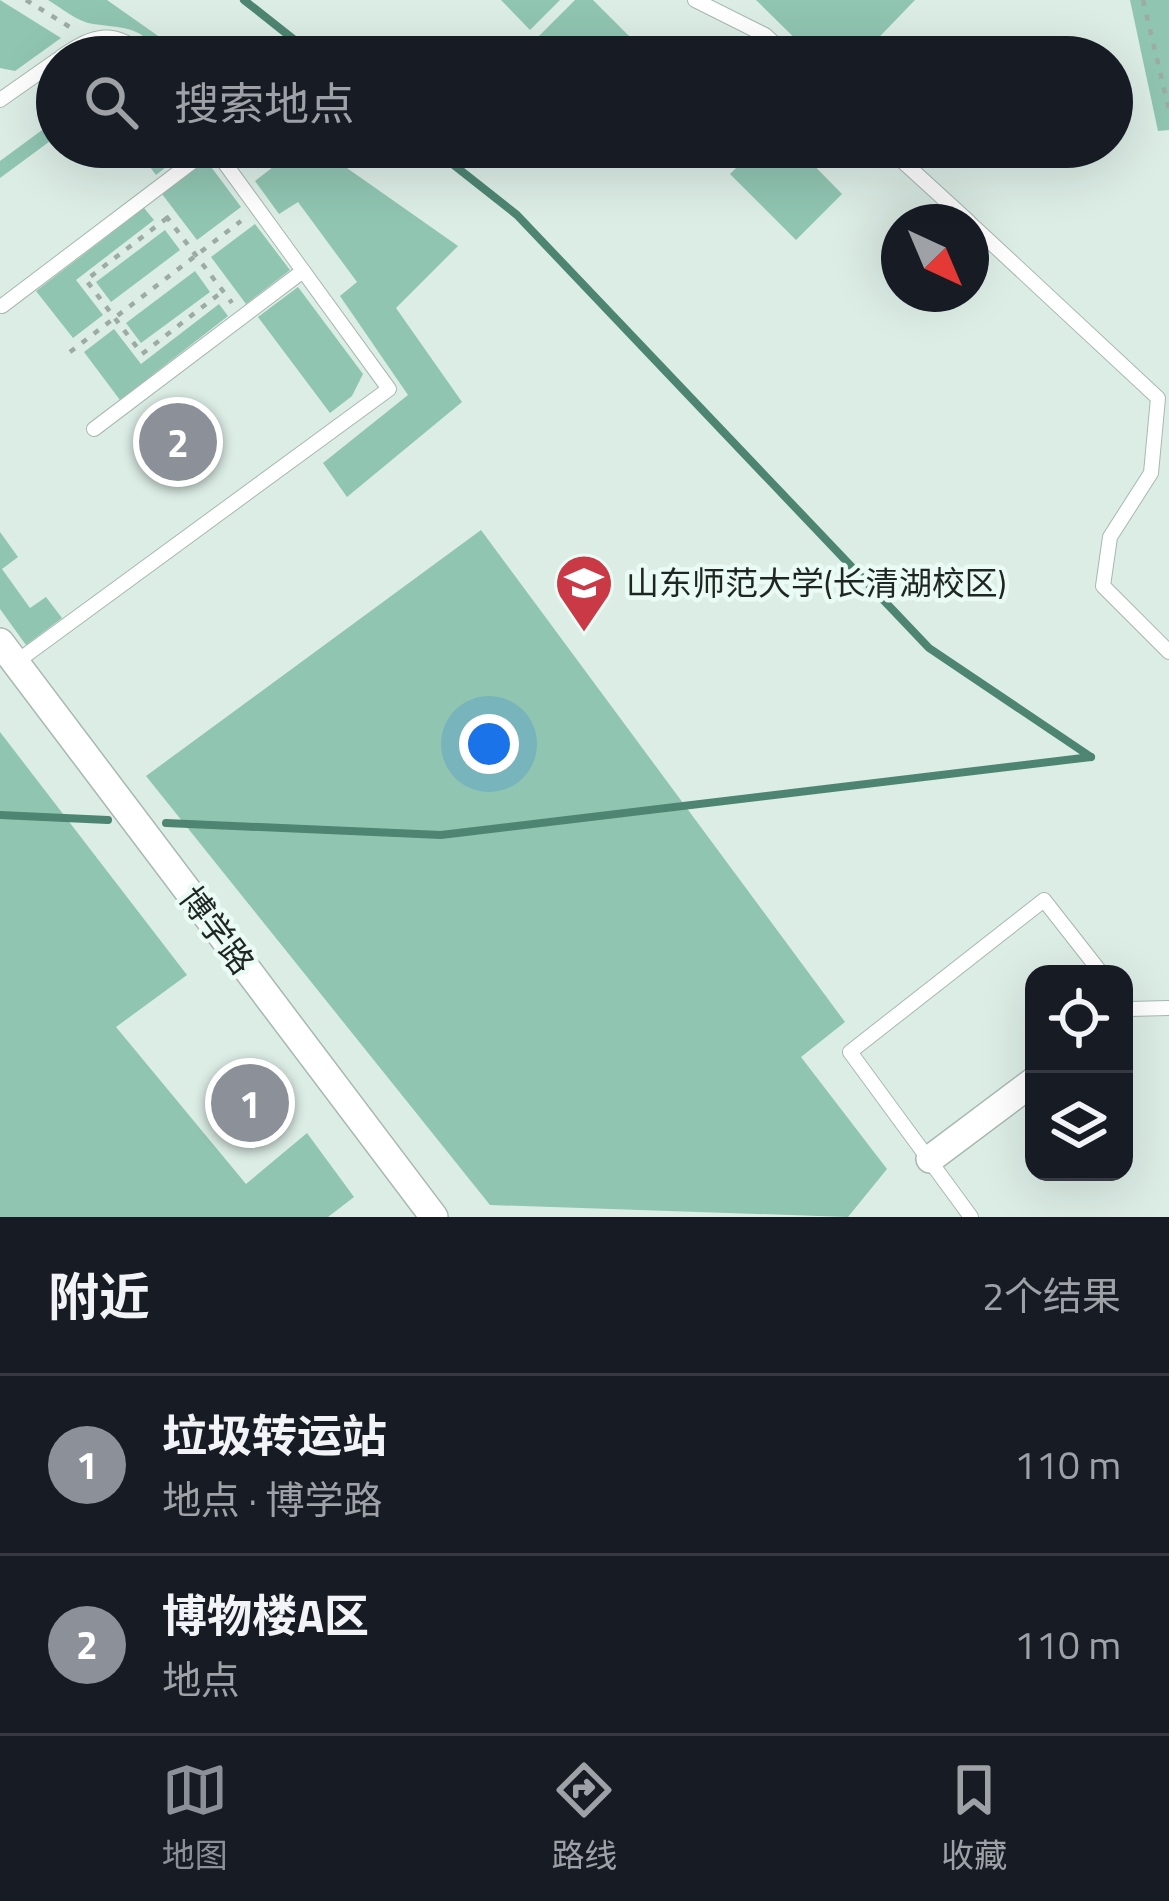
<!DOCTYPE html>
<html lang="zh">
<meta charset="utf-8">
<style>
:root{--surface:#171b24;--page:#242831;--text:#f1f3f6;--muted:#9ea1a6;--line:#363941;--accent:#8c9099}
body{margin:0;font-family:"Titillium Web","Noto Sans SC",sans-serif;background:var(--page);color:var(--text)}
.controls{position:absolute;right:36px;bottom:36px;display:grid;overflow:hidden;border-radius:24px;box-shadow:0 12px 48px #0002}
.controls button{width:108px;height:108px;display:grid;place-items:center;padding:0;border:0;border-bottom:3px solid var(--line);background:var(--surface);color:var(--text);font:60px sans-serif}
.compass{position:absolute;left:881px;top:204px;width:108px;height:108px;border-radius:50%;background:var(--surface);box-shadow:0 12px 48px #0002;rotate:136deg}
.you{position:absolute;left:489px;top:744px;width:42px;height:42px;margin:-30px;border:9px solid #fff;border-radius:50%;background:#1a73e8;box-shadow:0 0 0 18px #1a73e833}
.badge{display:grid;place-items:center;width:78px;height:78px;border-radius:50%;background:var(--accent);color:#fff;font-size:39px;font-weight:700}
.pin{position:absolute;translate:-50% -50%;border:6px solid #fff;box-shadow:0 3px 12px #0006}
.list{margin:0;padding:0;list-style:none}
h2{display:flex;justify-content:space-between;align-items:center;height:156px;margin:0;padding:0 48px;font-size:51px}
h2 small{font-size:39px;font-weight:400;color:var(--muted)}
.list li{display:grid;grid-template-columns:78px 1fr auto;gap:36px;align-items:center;box-sizing:border-box;height:180px;padding:0 48px;border-top:3px solid var(--line)}
.list b{display:block;font-size:45px;white-space:nowrap}
.list p{margin:0;font-size:39px;white-space:nowrap;color:var(--muted)}
.list em{font-size:39px;font-style:normal;color:var(--muted)}
.icon{flex:none;width:66px;height:66px;fill:none;stroke:currentColor;stroke-width:2;stroke-linecap:round;stroke-linejoin:round}
.map{position:relative;flex:none;width:1169px;height:1217px;overflow:hidden}
.search{position:absolute;background:var(--surface);box-shadow:0 12px 48px #0002;left:36px;right:36px;top:36px;height:132px;display:flex;align-items:center;gap:30px;box-sizing:border-box;padding:0 42px;border-radius:66px;color:var(--muted);font-size:45px}
.sheet{height:516px;background:var(--surface)}
nav{display:flex;justify-content:space-around;align-items:center;box-sizing:border-box;height:168px;border-top:3px solid var(--line);background:var(--surface);font-size:33px;color:var(--muted)}
nav a{display:grid;justify-items:center;gap:6px}
nav .on{color:var(--accent)}
.map>svg:first-child{display:block}
.green{fill:#90c5b2}
.lines{fill:none;stroke-linecap:round;stroke-linejoin:round}
.stream{stroke:#4e8572;stroke-width:8}
.lane-casing{stroke:#a7b8b1;stroke-width:16}
.street-casing{stroke:#a7b8b1;stroke-width:30}
.path{stroke:#9daba5;stroke-width:4.5;stroke-dasharray:6 9;stroke-linecap:butt}
.lane{stroke:#fff;stroke-width:14}
.street{stroke:#fff;stroke-width:27}
.labels{text-anchor:middle;stroke-width:9;stroke-linejoin:round;paint-order:stroke}
.poi-label{font-size:33px;fill:#1e2522;stroke:#e9fbf4;text-anchor:start}
.street-label{font-size:33px;fill:#1e2522;stroke:#e9fbf4}
</style>
<div class="map">
<svg width="1169" height="1217" viewBox="0 0 1169 1217">
<rect width="100%" height="100%" fill="#dcede6"/>
<g class="green">
<polygon points="0,0 61,38 15,71 0,68"/>
<path d="M48 0H107L188 57H163C139 25 129 29 93 24 78 22 61 8 48 0Z"/>
<polygon points="501,0 560,0 530,30"/>
<polygon points="575,0 593,0 650,57 558,57 538,37"/>
<polygon points="756,0 915,0 860,57 814,57"/>
<polygon points="1130,0 1169,0 1169,130 1158,131"/>
<polygon points="57,119 57,136 0,178 0,161"/>
<polygon points="135,147 191,147 156,175"/>
<polygon points="258,147 317,147 458,246 396,308 462,402 347,497 323,463 408,395 340,296 357,282 298,202 279,214 255,181 273,167"/>
<polygon points="757,147 796,147 842,194 796,240 730,174"/>
<polygon points="206,160 241,207 197,240 162,194"/>
<polygon points="144,208 154,220 76,280 103,315 73,338 36,291"/>
<polygon points="255,224 290,270 246,304 211,257"/>
<polygon points="165,230 180,250 111,302 96,282"/>
<polygon points="195,271 210,292 141,343 126,323"/>
<polygon points="298,287 363,374 352,396 330,413 258,317"/>
<polygon points="219,304 228,316 120,400 84,352 114,329 141,364"/>
<polygon points="481,530 845,1022 801,1057 887,1169 848,1217 490,1205 146,776"/>
<polygon points="0,532 18,557 2,569 30,608 46,597 62,618 26,645 0,609"/>
<polygon points="0,732 187,975 116,1027 246,1184 307,1133 354,1197 328,1217 0,1217"/>
</g>
<g class="lines">
<g class="stream">
<polyline points="244,0 316,57"/>
<polyline points="431,147 517,215 929,648 1091,757"/>
<polyline points="0,815 108,820"/>
<polyline points="166,823 441,835 1091,757"/>
</g>
<defs>
<g id="lane">
<polyline points="695,0 765,35 789,57"/>
<path d="M61 57C94 34 114 28 147 57"/>
<polyline points="0,100 57,60"/>
<polyline points="887,147 969,222"/>
<polyline points="971,224 1158,398 1151,473 1110,537 1103,586 1169,652"/>
<polyline points="2,306 212,147"/>
<polyline points="94,429 303,271"/>
<polyline points="15,663 389,389 213,147"/>
<polyline points="1124,1003 1129,1009 1169,1008"/>
<polyline points="971,1217 850,1052 1044,900 1102,974"/>
</g>
<g id="street">
<polyline points="0,642 434,1217"/>
<polyline points="930,1159 1034,1081"/>
</g>
</defs>
<use href="#lane" class="lane-casing"/>
<use href="#street" class="street-casing"/>
<g class="path">
<polyline points="26,0 73,29"/>
<polyline points="1143,0 1169,110"/>
<polyline points="166,216 232,303"/>
<polyline points="167,218 86,280 142,354 223,291"/>
<polyline points="70,352 241,221"/>
</g>
<use href="#lane" class="lane"/>
<use href="#street" class="street"/>
</g>
<defs>
<symbol id="university-pin" viewBox="-11 -11 22 30"><path d="M0 17L-7.5 6A9.5 9.5 0 1 1 7.5 6Z" fill="#c93946" stroke="#e9fbf4"/><path d="M0-5L7-2L0 1L-7-2ZM-4 1L0 2.5L4 1V4Q0 6-4 4Z" fill="#fff"/></symbol>
</defs>
<g fill-rule="evenodd">
<use href="#university-pin" x="551" y="550" width="66" height="90"/>
</g>
<g class="labels">
<g class="poi-label">
<text x="626" y="595">山东师范大学(长清湖校区)</text>
</g>
<g class="street-label">
<text transform="translate(217 930) rotate(53)" y="12">博学路</text>
</g>
</g>
</svg>
<div class="controls">
<button><svg class="icon" aria-label="locate" viewBox="0 0 24 24"><circle cx="12" cy="12" r="6"/><path d="M12 2v4M12 18v4M2 12h4M18 12h4"/></svg></button>
<button><svg class="icon" aria-label="layers" viewBox="0 0 24 24"><path d="M12 4l9 5-9 5-9-5zM3 14l9 5 9-5"/></svg></button>
</div>
<svg class="compass" viewBox="-18 -18 36 36"><path d="M0-13l5 13h-10z" fill="#e53935"/><path d="M0 13l5-13h-10z" fill="#9ea1a6"/></svg>
<div class="you"></div>
<div class="pin badge" style="left:250px;top:1103px">1</div>
<div class="pin badge" style="left:178px;top:442px">2</div>
<div class="search"><svg class="icon" aria-label="search" viewBox="0 0 24 24"><circle cx="10" cy="10" r="6"/><path d="M15 15l6 6"/></svg>搜索地点</div>
</div>
<section class="sheet">
<h2>附近<small>2个结果</small></h2>
<ul class="list">
<li><span class="badge">1</span><div><b>垃圾转运站</b><p>地点 · 博学路</p></div><em>110 m</em></li>
<li><span class="badge">2</span><div><b>博物楼A区</b><p>地点</p></div><em>110 m</em></li>
</ul>
</section>
<nav>
<a class="on"><svg class="icon" aria-label="map" viewBox="0 0 24 24"><path d="M3 6l6-2 6 2 6-2v14l-6 2-6-2-6 2zM9 4v14M15 6v14"/></svg>地图</a>
<a><svg class="icon" aria-label="directions" viewBox="0 0 24 24"><path d="M12 3l9 9-9 9-9-9zM9 14v-3h6M13 9l2 2-2 2"/></svg>路线</a>
<a><svg class="icon" aria-label="saved" viewBox="0 0 24 24"><path d="M7 4h10v16l-5-4-5 4z"/></svg>收藏</a>
</nav>
